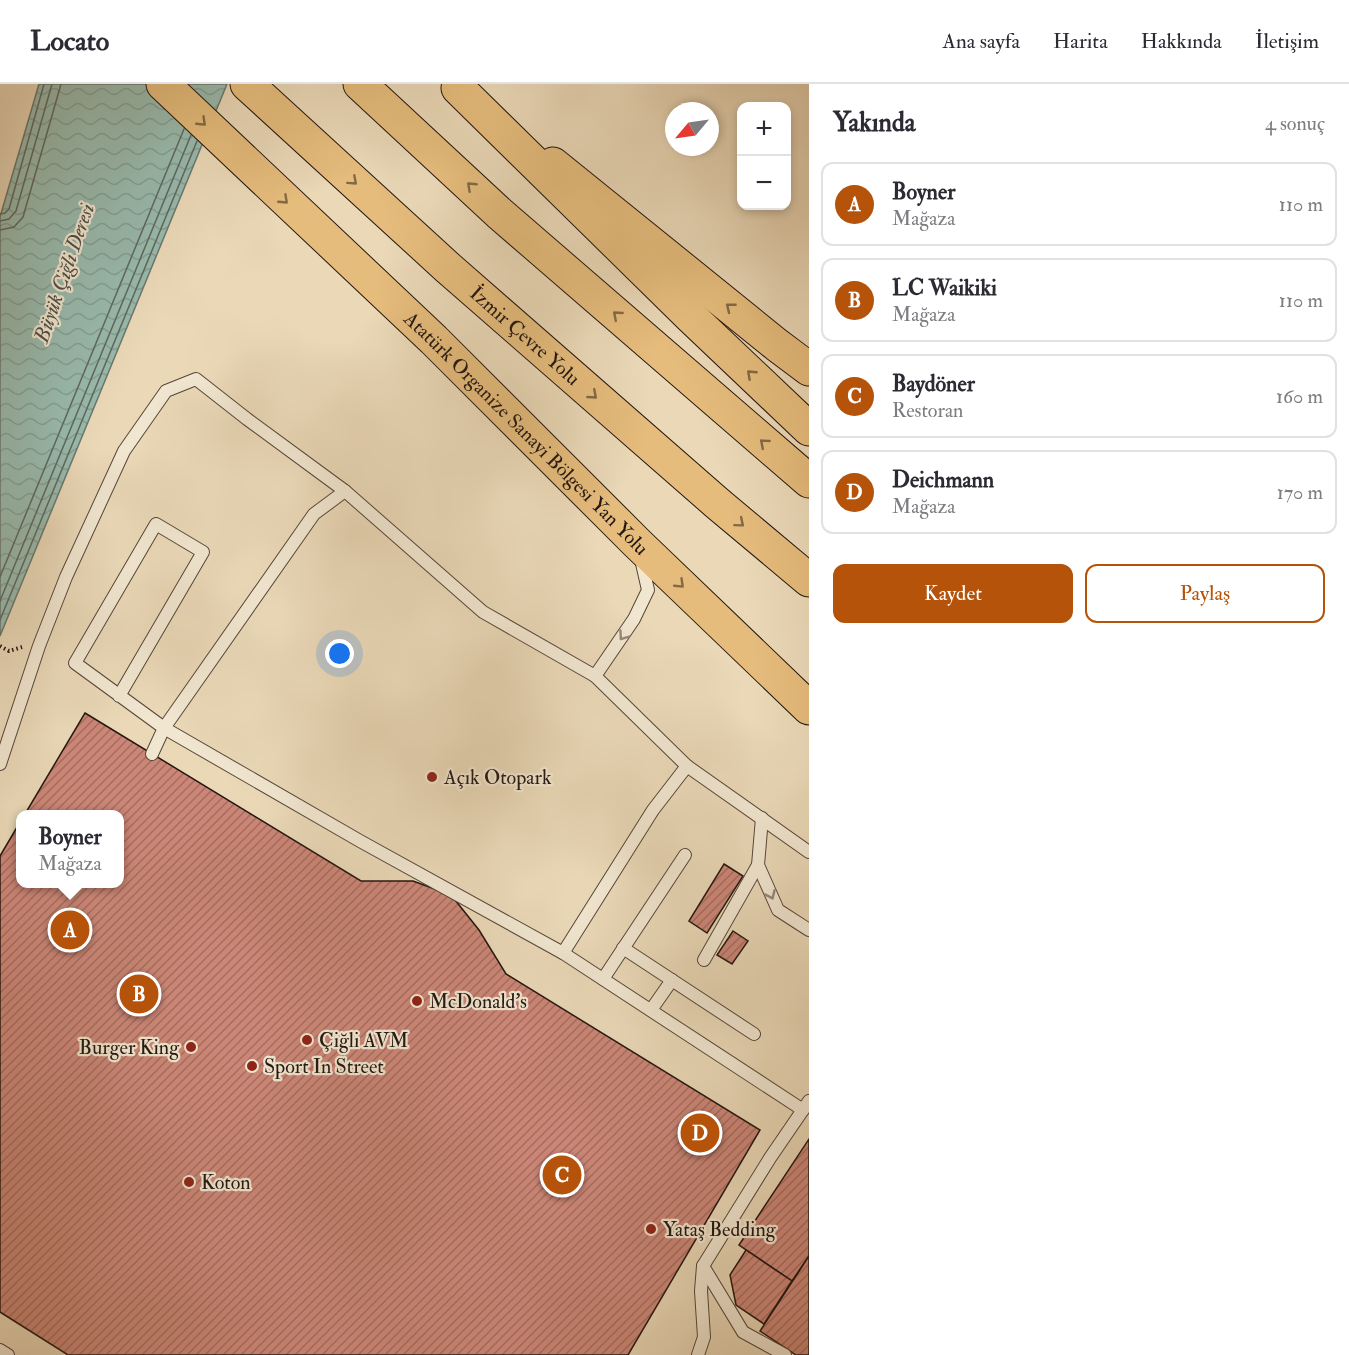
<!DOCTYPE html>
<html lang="tr">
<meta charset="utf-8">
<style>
:root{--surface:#fff;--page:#f7f7f7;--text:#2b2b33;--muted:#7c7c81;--line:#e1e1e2;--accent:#b45309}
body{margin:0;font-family:"IM FELL Double Pica",serif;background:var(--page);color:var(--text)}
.controls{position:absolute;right:18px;top:18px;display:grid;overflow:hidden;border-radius:12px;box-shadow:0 3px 9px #0003}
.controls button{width:54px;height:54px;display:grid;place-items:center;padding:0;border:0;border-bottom:2px solid var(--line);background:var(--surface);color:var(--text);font:30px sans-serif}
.compass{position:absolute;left:665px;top:18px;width:54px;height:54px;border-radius:50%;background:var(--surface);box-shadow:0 3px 9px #0003;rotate:241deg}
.you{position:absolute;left:340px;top:570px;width:21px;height:21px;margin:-15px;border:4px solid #fff;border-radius:50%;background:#1a73e8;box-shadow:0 0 0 9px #1a73e833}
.badge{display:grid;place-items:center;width:39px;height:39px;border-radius:50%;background:var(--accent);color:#fff;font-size:20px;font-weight:700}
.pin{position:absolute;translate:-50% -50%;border:3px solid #fff;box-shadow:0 2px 6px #0006}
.popup{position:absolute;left:16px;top:726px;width:108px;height:78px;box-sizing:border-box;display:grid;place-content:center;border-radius:12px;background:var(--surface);filter:drop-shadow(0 2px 4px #0005);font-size:20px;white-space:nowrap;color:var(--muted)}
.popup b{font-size:22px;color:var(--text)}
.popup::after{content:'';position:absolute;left:50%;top:100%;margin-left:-12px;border:12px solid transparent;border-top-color:var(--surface)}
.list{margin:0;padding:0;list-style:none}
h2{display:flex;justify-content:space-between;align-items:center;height:78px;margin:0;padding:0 24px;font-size:26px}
h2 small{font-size:20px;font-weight:400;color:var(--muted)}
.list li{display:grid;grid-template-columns:39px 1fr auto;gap:18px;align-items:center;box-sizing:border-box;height:84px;margin:0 12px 12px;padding:0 12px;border:2px solid var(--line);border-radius:12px}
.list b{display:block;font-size:22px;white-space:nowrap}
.list p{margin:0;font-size:20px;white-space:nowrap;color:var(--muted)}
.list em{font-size:20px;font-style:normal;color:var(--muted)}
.actions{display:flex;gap:12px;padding:18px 24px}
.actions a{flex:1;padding:14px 0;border:2px solid var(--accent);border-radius:12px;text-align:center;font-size:21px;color:var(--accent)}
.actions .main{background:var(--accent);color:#fff}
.map{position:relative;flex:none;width:809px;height:1271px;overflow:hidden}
header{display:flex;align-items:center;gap:36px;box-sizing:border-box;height:84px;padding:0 30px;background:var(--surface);border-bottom:2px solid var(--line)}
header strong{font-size:28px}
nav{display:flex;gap:33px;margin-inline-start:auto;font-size:21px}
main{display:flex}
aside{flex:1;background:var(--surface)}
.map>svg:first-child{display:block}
.water{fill:url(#water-waves);stroke:#69786f;stroke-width:1.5}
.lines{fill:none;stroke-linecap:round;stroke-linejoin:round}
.shore{stroke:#5e685f;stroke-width:1.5}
.building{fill:url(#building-hatch);stroke:#231611;stroke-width:1.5}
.service-casing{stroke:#55463a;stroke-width:14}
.primary-casing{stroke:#231611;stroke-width:35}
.motorway-casing{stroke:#231611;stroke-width:35}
.path{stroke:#231611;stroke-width:4;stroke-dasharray:1.5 3;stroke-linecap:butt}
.service{stroke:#f1e6d0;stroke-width:12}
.primary{stroke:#e5bc7c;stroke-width:33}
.motorway{stroke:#e5bc7c;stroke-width:33}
.oneway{stroke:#846946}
.oneway2{stroke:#94887a}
.poi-dot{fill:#8f2418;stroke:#f1e6d0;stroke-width:2}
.labels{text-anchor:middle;stroke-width:4.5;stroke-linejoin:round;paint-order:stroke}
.street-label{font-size:20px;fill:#231611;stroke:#f1e6d0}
.poi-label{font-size:20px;fill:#231611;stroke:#f1e6d0;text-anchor:start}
.water-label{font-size:21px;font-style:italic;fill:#4c4f48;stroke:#f1e6d0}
</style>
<header>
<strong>Locato</strong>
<nav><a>Ana sayfa</a><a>Harita</a><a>Hakkında</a><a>İletişim</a></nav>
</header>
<main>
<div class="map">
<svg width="809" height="1271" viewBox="0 0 809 1271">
<defs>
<pattern id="water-waves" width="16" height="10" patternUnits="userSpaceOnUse" patternTransform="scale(1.5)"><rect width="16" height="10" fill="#98baad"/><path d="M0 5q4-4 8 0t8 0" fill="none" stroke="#839f94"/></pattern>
<pattern id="building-hatch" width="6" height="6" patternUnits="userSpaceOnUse" patternTransform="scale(1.5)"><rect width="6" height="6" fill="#cc8677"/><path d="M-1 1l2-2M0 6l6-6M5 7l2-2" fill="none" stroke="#a56d60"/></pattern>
</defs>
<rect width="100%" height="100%" fill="#ead8b7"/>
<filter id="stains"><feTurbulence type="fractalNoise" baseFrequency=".00333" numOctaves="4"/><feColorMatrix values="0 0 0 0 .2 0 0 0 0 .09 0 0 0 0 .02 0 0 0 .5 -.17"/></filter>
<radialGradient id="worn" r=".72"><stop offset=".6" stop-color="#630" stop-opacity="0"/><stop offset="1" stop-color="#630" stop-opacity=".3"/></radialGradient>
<polygon class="water" points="39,0 227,0 0,552 0,133"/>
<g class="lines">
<g class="shore">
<polyline points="0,130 5,129 9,125 44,0"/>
<polyline points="0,137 9,135 16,127 52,0"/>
<polyline points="0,146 14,143 23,133 61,0"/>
<polyline points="0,493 184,45"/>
<polyline points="0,517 191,51"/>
<polyline points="0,536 197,57"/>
</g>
</g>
<g class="building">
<polygon points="85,629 361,797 413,797 451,811 479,846 506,890 760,1046 628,1271 68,1271 0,1228 0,772 20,738 20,800 119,800 119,730 25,730"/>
<polygon points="724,780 743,792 707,849 689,837"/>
<polygon points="733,847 748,857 732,880 717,871"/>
<polygon points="809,1055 809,1172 792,1197 739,1161"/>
<polygon points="746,1166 792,1197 764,1240 736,1221 730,1191"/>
<polygon points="809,1172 809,1271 796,1271 760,1247"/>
</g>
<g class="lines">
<defs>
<g id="service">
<polyline points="345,407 483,528 595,592 687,682 809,768"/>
<polyline points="595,592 634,535 648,506 641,475"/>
<polyline points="119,612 203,468 156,440 75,579 164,644 152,670"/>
<polyline points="0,680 39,562 66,493 124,367 166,307 196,295 247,335 345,407 314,430 164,644 360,757 563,869 803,1026"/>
<polyline points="762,734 758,781 778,826 809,846"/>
<polyline points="623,864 754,950"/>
<polyline points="563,869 653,726 687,682"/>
<polyline points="704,876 758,781"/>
<polyline points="603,895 685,771"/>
<polyline points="651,926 672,896"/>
<polyline points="703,1182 743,1248 785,1271"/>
<polyline points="0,1266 8,1271"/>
<polyline points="698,1271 704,1253 701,1207 703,1182 770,1074 809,1017"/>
</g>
<g id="primary">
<path id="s1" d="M163 0 434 256 637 459 809 624"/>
<polyline points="553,80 777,261 809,285"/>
</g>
<g id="motorway">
<path id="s2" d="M247 0 447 183 717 419 809 496"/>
<polyline points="360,0 499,129 809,397"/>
<polyline points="458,4 690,232 809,345"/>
</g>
</defs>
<use href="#service" class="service-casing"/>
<use href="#primary" class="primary-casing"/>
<use href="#motorway" class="motorway-casing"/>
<polyline class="path" points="0,562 9,567 22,563"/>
<use href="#service" class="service"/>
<use href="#primary" class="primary"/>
<use href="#motorway" class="motorway"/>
</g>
<defs><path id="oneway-chevron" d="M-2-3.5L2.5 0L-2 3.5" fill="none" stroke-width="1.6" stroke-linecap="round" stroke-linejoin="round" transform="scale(1.5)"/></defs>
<g class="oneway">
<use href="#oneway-chevron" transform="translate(202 38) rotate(44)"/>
<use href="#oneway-chevron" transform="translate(353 97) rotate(42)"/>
<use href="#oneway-chevron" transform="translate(471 102) rotate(-137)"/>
<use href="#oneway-chevron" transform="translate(284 116) rotate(43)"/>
<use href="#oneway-chevron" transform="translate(730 223) rotate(-141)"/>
<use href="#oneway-chevron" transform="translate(617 231) rotate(-139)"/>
<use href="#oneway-chevron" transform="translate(751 290) rotate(-137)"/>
<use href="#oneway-chevron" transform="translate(593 311) rotate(41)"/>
<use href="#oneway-chevron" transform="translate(764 359) rotate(-139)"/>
<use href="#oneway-chevron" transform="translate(740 439) rotate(40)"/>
<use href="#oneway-chevron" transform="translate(680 500) rotate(44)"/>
</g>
<g class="oneway2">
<use href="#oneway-chevron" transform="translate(623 552) rotate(125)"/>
<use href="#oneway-chevron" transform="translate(771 811) rotate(66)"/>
</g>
<g class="poi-dot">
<circle cx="432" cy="693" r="6"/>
<circle cx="417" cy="917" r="6"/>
<circle cx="307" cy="956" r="6"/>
<circle cx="191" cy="963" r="6"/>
<circle cx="252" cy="982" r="6"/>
<circle cx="189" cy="1098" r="6"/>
<circle cx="651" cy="1145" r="6"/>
</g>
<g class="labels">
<g class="street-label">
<text dy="7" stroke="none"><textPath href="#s2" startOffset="375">İzmir Çevre Yolu</textPath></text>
<text dy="7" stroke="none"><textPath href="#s1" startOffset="504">Atatürk Organize Sanayi Bölgesi Yan Yolu</textPath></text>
</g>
<g class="poi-label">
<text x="444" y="700">Açık Otopark</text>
<text x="429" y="924">McDonald's</text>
<text x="319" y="963">Çiğli AVM</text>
<text x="179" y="970" text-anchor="end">Burger King</text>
<text x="264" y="989">Sport In Street</text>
<text x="201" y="1105">Koton</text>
<text x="663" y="1152">Yataş Bedding</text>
</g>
<g class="water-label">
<text transform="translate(64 189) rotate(-71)" y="7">Büyük Çiğli Deresi</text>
</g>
</g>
<rect width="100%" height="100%" filter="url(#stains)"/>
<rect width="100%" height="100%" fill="url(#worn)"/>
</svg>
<div class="controls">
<button>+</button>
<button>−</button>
</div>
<svg class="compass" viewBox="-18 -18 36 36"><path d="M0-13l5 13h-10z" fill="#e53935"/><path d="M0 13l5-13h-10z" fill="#7c7c81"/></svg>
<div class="you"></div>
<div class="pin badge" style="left:70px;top:846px">A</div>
<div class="popup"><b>Boyner</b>Mağaza</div>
<div class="pin badge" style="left:139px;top:910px">B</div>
<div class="pin badge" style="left:562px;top:1091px">C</div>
<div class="pin badge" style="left:700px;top:1049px">D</div>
</div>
<aside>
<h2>Yakında<small>4 sonuç</small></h2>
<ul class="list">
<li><span class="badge">A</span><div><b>Boyner</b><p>Mağaza</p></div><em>110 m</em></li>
<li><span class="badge">B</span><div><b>LC Waikiki</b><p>Mağaza</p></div><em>110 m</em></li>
<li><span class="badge">C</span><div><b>Baydöner</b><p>Restoran</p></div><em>160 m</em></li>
<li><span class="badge">D</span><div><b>Deichmann</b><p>Mağaza</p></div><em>170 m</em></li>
</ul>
<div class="actions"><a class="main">Kaydet</a><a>Paylaş</a></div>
</aside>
</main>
